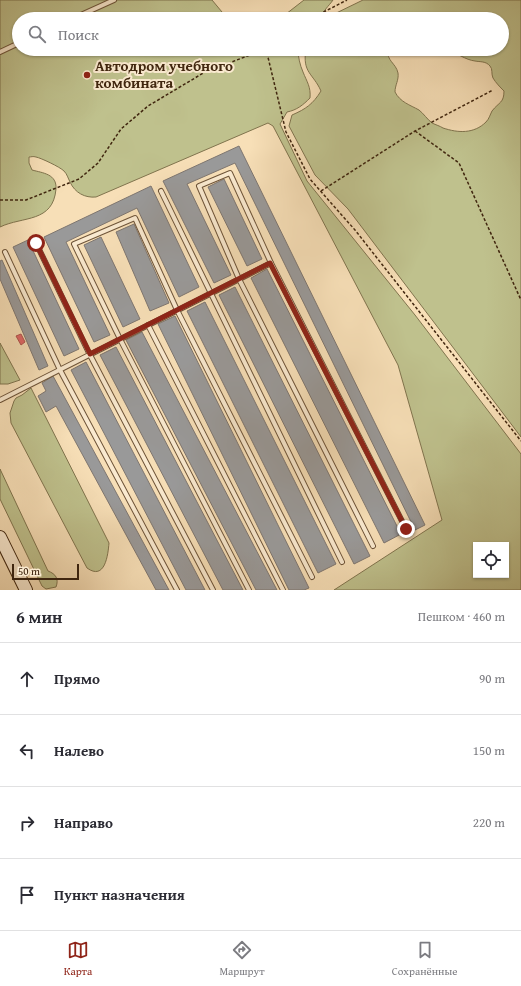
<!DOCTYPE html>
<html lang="ru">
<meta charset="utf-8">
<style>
:root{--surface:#fff;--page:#f7f7f7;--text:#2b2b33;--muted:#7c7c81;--line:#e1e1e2;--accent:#8f2418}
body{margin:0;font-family:"Gentium Book Plus",serif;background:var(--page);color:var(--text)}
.controls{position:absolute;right:12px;bottom:12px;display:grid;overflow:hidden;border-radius:0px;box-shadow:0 1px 3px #0004}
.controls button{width:36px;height:36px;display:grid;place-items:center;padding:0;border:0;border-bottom:1px solid var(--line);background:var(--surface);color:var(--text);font:20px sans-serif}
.scale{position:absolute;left:12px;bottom:10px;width:67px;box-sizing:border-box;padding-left:4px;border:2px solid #40260f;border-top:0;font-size:11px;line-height:14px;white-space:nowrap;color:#40260f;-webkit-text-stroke:3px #faead0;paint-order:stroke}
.stop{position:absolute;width:12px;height:12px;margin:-9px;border:3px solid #8f2418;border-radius:50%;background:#fff}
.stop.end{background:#8f2418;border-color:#fff;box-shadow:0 1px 4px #0008}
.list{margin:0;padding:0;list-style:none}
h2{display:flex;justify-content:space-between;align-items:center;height:52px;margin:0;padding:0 16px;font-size:17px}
h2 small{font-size:13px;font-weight:400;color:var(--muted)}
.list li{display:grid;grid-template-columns:26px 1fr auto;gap:12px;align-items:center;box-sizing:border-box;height:72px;padding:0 16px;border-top:1px solid var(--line)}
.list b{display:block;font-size:15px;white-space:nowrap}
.list em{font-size:13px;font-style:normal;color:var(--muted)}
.icon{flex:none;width:22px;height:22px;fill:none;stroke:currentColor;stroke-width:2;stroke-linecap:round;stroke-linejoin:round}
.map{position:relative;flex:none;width:521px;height:590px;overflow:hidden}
.search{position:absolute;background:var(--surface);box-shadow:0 1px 3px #0004;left:12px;right:12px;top:12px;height:44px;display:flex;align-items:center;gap:10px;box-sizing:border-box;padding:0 14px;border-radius:22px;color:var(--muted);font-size:15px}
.sheet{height:340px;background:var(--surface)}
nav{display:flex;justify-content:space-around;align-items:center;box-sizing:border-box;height:56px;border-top:1px solid var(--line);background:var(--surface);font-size:11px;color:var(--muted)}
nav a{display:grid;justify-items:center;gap:2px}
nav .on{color:var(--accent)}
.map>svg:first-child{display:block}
.green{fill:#bfc18d;stroke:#80744e;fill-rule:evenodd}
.shops{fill:#e06666;stroke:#b0534c}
.industry{fill:#999;stroke:#7e7670}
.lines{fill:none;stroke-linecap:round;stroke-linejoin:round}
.service-casing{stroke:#6e5439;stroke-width:6}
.secondary-casing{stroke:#40260f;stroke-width:14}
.path{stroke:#40260f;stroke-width:1.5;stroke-dasharray:3 2;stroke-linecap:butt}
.service{stroke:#faead0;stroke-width:4}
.secondary{stroke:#faead0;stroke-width:12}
.route{stroke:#8f2418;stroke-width:5}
.poi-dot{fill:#8f2418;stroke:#faead0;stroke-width:1.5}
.labels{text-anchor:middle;stroke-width:4;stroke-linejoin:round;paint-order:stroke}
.poi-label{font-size:15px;font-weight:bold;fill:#40260f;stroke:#faead0;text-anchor:start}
</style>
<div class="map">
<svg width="521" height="590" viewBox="0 0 521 590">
<rect width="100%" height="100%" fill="#f7dfb7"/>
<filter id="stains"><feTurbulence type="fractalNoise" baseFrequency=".005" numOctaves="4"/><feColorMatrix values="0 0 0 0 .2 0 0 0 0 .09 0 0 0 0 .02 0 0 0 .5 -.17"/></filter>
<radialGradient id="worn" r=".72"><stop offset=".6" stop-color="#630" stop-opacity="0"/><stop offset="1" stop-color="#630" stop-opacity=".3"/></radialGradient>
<g class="green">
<path d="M0 0H212L222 12 226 19H19V49H298C298 57 300 65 303 72 307 82 311 87 310 98 303 105 297 110 287 112L280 124 307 181 415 315 521 454V590H334L442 520 398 365 273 126 268 123 96 197C85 198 75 193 70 182 68 178 67 174 64 171 60 167 41 158 36 157 33 156 31 157 29 157V163L32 170C43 173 57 174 56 189 53 223 23 216 0 227ZM476 545H506V575H476Z"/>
<path d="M304 0H333C329 6 322 11 322 19H281L286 14Z"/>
<path d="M363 0H521V437L348 209 315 175 289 126 292 115C306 109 313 104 321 91 313 73 302 73 306 49H388C386 61 396 63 398 73 399 80 395 85 395 92 400 102 410 105 419 110 424 114 427 119 432 123 436 125 440 126 443 128 458 133 474 134 486 122 489 119 490 115 492 111 499 102 504 103 504 91 500 87 496 83 493 78 491 74 493 69 490 66 486 61 480 62 475 61 466 60 456 53 448 49H502V19H326V18Z"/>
<polygon points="0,343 20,380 8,384 0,384"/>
<path d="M31 388 109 543C108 555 105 581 87 568L11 423 10 413 14 401 16 398 22 395Z"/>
<path d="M0 469 48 571C56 574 59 579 56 587L46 589 42 586 0 499Z"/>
</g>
<polygon class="shops" points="21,334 25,342 21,345 16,336"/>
<g class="industry">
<polygon points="239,146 425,525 415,530 235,163 187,184 231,275 214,283 163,181"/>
<polygon points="224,179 262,259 247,266 208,187"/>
<polygon points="151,186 199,287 179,297 137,208 66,242 110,335 94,342 44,237"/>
<polygon points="134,224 169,303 150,311 116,232"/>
<polygon points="101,237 140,319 123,327 84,245"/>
<polygon points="28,240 79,349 64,356 13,247"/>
<polygon points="2,260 48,366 39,370 0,279 0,261"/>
<polygon points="267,269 401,534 384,543 251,278"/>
<polygon points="235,287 370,556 354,564 219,295"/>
<polygon points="205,302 336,564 318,573 187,311"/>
<polygon points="175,316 309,588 304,590 289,590 158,324"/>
<polygon points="142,332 277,590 256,590 126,340"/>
<polygon points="116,347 243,590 223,590 100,355"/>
<polygon points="86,362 205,590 186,590 71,370"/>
<polygon points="53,376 169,590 156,590 56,406 46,412 38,396 46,391 42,383"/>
</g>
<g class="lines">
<defs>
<g id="service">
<polyline points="72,19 114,0"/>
<polyline points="0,52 19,43"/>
<polyline points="161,191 342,562"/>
<polyline points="36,243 90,355 213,590"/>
<polyline points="5,252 60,370 177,590"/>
<polyline points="148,325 283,590"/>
<polyline points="0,400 271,263"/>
<polyline points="373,546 239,279 199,186 230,173 271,263 406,529"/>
<polyline points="249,590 120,339 74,244 135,218 177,310 312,577"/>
</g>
<polyline id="secondary" points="0,537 26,590"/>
</defs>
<use href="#service" class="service-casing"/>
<use href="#secondary" class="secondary-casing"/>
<g class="path">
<polyline points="310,19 347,0"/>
<polyline points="267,49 266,49 286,132 310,179 355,230 521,441"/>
<polyline points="415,131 459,163 521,300"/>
<polyline points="321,191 415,131 493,90"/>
<polyline points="0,200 26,200 79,179 98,163 121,129 148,106 205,72 266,49"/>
</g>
<use href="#service" class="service"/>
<use href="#secondary" class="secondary"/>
</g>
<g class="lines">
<polyline class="route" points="36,243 90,354 270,263 406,529"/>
</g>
<circle class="poi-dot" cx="87" cy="75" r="4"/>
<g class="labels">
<g class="poi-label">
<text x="95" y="71">Автодром учебного<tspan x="95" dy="17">комбината</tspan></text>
</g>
</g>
<rect width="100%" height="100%" filter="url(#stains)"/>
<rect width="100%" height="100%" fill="url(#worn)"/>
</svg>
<div class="controls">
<button><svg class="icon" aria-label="locate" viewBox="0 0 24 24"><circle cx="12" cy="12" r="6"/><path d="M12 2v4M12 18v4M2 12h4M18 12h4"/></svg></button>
</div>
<div class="scale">50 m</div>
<div class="stop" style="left:36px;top:243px"></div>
<div class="stop end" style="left:406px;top:529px"></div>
<div class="search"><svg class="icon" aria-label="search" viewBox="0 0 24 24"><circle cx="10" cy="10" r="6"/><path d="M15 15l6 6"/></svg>Поиск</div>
</div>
<section class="sheet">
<h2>6 мин<small>Пешком · 460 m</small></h2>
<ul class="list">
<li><svg class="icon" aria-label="ahead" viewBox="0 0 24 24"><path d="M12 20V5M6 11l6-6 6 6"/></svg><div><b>Прямо</b></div><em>90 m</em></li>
<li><svg class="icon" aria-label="left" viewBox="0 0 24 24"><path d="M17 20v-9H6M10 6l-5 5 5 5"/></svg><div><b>Налево</b></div><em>150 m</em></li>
<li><svg class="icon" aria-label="right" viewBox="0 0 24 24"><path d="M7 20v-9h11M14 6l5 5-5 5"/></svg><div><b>Направо</b></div><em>220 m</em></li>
<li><svg class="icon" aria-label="arrive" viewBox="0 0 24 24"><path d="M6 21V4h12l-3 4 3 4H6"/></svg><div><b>Пункт назначения</b></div></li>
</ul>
</section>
<nav>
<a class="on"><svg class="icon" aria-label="map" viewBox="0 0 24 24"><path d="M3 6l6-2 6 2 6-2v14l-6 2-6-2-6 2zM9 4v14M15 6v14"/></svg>Карта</a>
<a><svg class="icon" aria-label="directions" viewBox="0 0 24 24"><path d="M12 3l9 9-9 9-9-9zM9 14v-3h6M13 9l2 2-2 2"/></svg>Маршрут</a>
<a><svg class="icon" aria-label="saved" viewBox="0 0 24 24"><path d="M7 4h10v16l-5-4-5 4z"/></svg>Сохранённые</a>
</nav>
